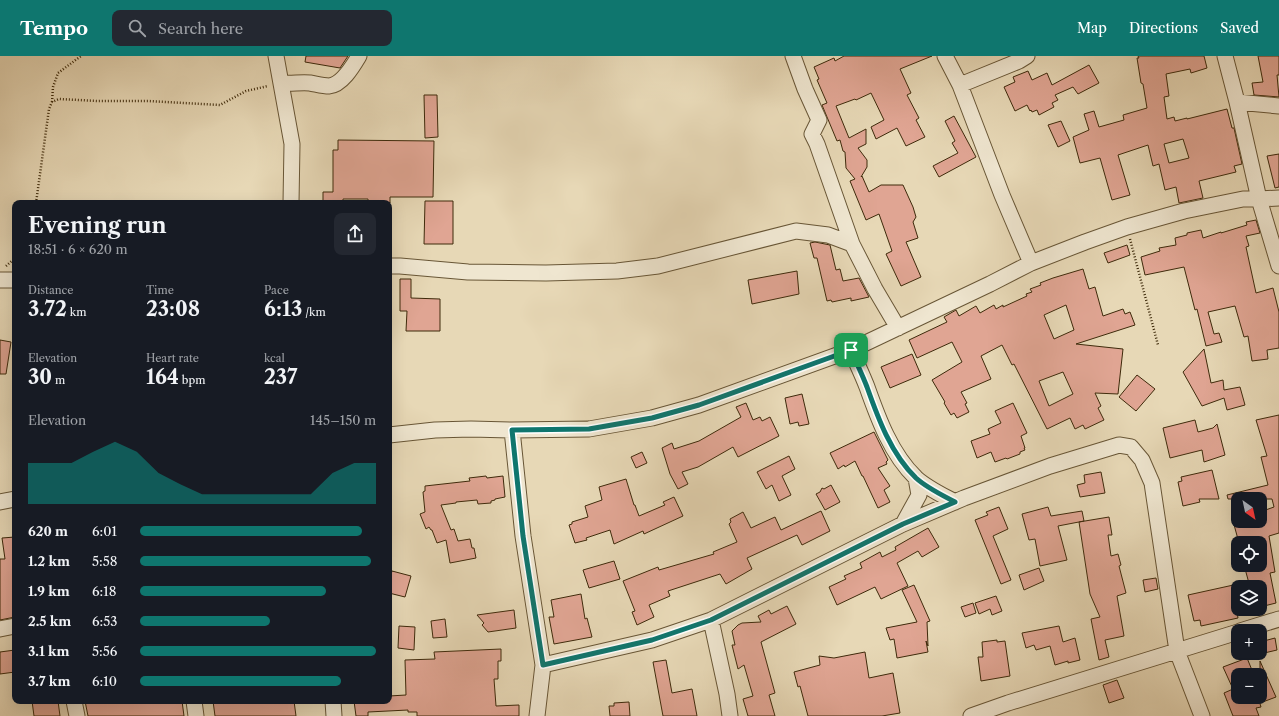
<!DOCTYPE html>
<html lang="en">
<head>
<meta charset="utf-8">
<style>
	:root { --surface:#171b24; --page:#242831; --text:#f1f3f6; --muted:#9ea1a6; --accent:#0f766e }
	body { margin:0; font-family:"Libre Caslon Text",serif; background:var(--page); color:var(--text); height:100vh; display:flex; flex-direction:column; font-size:15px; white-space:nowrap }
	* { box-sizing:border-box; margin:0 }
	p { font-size:13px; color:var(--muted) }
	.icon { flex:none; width:22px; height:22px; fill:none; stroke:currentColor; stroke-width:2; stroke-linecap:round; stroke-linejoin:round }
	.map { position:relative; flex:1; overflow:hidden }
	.side { position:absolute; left:12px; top:144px; width:380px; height:504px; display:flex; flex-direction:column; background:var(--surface); border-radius:8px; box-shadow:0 4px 16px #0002 }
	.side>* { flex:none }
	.needle { width:26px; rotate:147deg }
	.buttons { position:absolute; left:1231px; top:436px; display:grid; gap:8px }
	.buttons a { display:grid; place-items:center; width:36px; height:36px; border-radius:8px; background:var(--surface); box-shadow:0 4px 16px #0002; font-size:20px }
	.pin { position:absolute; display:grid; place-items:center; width:34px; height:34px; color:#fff; margin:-17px; border-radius:8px; box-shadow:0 2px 6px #0006 }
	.round { display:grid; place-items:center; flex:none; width:42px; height:42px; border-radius:8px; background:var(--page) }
	.headline { display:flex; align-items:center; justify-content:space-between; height:68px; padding:0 16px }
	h1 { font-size:22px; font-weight:700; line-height:30px }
	.metrics { display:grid; grid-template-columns:repeat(3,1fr); gap:6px; height:68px; padding:4px 16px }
	.metrics div { display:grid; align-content:center }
	.metrics b { font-size:20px; font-weight:700 }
	.metrics small { font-size:11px; font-weight:400 }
	.metrics p { font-size:11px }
	.chart { height:112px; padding:8px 16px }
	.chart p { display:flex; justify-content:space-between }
	.chart svg { width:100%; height:72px; margin-top:4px; fill:var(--accent); opacity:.7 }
	ul { padding:0 16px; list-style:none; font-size:13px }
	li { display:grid; grid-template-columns:64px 48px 1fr; align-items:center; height:30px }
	li i { height:10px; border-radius:5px; background:var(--accent) }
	header { display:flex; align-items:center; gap:24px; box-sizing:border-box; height:56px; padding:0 20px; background:var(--accent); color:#fff }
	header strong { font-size:19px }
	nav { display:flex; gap:22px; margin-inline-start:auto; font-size:14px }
	.search { width:280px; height:36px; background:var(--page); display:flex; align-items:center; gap:10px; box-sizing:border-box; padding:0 14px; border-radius:8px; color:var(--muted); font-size:15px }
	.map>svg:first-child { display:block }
	.building { fill:#e0a593; stroke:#3e2a0b; fill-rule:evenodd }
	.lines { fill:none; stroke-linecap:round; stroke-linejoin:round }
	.minor-casing { stroke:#685636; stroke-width:17 }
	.path { stroke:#3e2a0b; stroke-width:2.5; stroke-dasharray:1 2; stroke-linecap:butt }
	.minor { stroke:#efe6d0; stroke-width:15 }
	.route-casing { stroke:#fff; stroke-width:8 }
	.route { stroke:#0f766e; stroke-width:5 }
</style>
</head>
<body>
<header>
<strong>Tempo</strong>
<div class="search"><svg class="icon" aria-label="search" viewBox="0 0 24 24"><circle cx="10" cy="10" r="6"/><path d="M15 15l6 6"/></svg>Search here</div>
<nav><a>Map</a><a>Directions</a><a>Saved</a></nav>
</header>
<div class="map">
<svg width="1279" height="660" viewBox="0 0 1279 660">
	<rect width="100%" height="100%" fill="#e7d8b6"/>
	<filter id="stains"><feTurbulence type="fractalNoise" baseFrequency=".005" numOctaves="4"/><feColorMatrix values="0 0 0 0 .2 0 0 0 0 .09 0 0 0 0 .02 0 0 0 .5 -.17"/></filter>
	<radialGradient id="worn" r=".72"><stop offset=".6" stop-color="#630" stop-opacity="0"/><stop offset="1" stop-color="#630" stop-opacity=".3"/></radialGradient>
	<path class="building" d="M306,0H348L340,12L305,6Z
		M844,0H932L900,13L911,37L907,39L919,62L916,64L925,81L906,90L897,72L876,83L871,71L884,64L871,37L856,44L855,43L836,50L849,82L866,73V88L858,92L867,104V111L861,121L862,120L869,136L881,129H903L913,151L916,161L913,166L918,182L906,186L921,221L901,230L886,198L892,195L879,158L866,164L850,125L855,123L846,112L845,96L843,95L840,84L837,85L822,49L827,47L817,24L819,23L814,11L834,2L835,5Z
		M1138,0H1204L1207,12L1191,17L1190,13L1166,18L1169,40L1164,41L1167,63L1174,61L1175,65L1187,62V63L1227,53L1232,72H1234L1242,108L1234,110L1236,116L1199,125L1203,142L1179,147L1176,131L1165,134L1159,108L1153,110L1148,89L1118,99L1130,139L1112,144L1100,102L1080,107L1073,81L1089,74L1084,58L1094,55L1099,71L1124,64L1123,59L1147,52L1143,28L1141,27L1137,2H1139ZM1183,83L1189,102L1169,107L1164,88Z
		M1258,0H1279V19H1277L1279,41L1254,39L1252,27L1263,26Z
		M1089,9L1099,27L1078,38L1073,31L1055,39L1058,44L1052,47L1054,51L1039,59L1037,54L1032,56L1031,54L1030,55L1027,49L1015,55L1004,31L1015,26L1013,21L1028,15L1032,24L1047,17L1052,29Z
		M424,39H437L438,81L425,82Z
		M954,60L976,101L939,121L933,110L958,97L952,87L955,85L945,65Z
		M1061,65L1070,85L1058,91L1048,69Z
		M338,84L434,85L433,141H390V147H368V143H343V147H323V136H333V94H338Z
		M1279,98V131L1275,132L1267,100Z
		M425,145H453V188H424Z
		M1256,164L1260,177L1246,180L1249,190L1246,191L1256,237L1273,232L1279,256V292L1267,294L1268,303L1252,305L1248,280L1244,281L1235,250L1208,256L1214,278L1219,277L1222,286L1206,290L1197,253L1195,254L1184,211L1145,219L1141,201L1160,195L1159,192L1176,189L1175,182L1187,179V177L1201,174L1203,182L1221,176V177L1247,169L1246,166Z
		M815,186L830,189L836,214L840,213L843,225L859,222L869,241L851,245V242L832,246L831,244L827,245L817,202H814L810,187Z
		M1127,189L1130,199L1108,207L1104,197Z
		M1083,213L1089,233L1095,231L1103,260L1123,253L1125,258L1130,256L1135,269L1076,288L1123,293L1118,338L1095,337L1101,350L1098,352L1104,364L1085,373L1083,369L1075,373L1070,362L1047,373L1014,308L1012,309L1002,289L981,300L991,323L961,336L967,347L965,348L969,356L957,362L954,357L951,359L944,347L945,346L932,324L962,306L952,286L917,302L909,284L947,266L944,261L956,254L959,260L976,250L980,257L994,249L996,253L1003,249V251L1027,240L1026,238L1032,236L1030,233L1041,229L1040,227L1053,222ZM1066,249L1074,274L1054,283L1044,259ZM1063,316L1073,338L1049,350L1039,325Z
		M797,215L799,238L752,248L748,224Z
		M400,223H411V242L440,243V275H406L407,255H400Z
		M0,284L11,286L6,318H0Z
		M1204,293L1211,327L1223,324L1224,334L1240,331L1245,349L1227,354L1224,342L1202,350L1183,316Z
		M912,298L921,319L890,332L881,311Z
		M1137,319L1155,333L1136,355L1119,341Z
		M802,338L809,368L799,370L798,366L790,368L785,342Z
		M746,347L753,364L760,361L762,365L770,361L779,380L738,401L733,391L698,411L682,416L688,428L678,433L670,418L662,392L672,387L674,393L699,385L741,361L736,351Z
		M1013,347L1027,377L1021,380L1025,392H1024L1025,394L1020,396V398L1007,403L1006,402L995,406L991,396L977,402L971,385L990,378L988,373L1001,367L995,355Z
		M1279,359V477L1269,480L1275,516L1270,517L1276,547L1260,551V531H1250L1244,509H1260V482L1239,487L1233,465H1260V456L1274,451L1272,443H1228L1227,439L1268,429L1261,401L1267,400L1256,364Z
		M1195,364L1198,376L1213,372L1217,368L1225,399L1204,406L1202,394L1170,402L1163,372Z
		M874,376L888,404L886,406L887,408L878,412L890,430L884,434L890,446L878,452L863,420H862L855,405L845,411L844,409L838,413L830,397Z
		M642,396L647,407L636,412L631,401Z
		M789,400L795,413L782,420L791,439L779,445L772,429L766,433L757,416Z
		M1212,414L1219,443H1199L1200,446L1183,450L1178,426L1182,425L1181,421Z
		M1101,416L1105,437L1080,441L1077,429L1085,427L1084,419Z
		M486,420L487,422L503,420L505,441L495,443V444L491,445V447L478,448L477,444L456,446V447L441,449L451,474L454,473L458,485L470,483L472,492H474L476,502L450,507L446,484L437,487L432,474H431L429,471L426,473L420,458L425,456L423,436L425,435V430L470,425L469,422Z
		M626,423L634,449H635L639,460L665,449L663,446L674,441L683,460L644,478L643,475L614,488L610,474L586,482L587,484L575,487L569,469L572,468V466L588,461L585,450L602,444L599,431Z
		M831,429L840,446L825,454L816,438L820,436L822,432L824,433Z
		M999,451L1008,473L993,480L1011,524L1001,528L975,464L988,459L986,456Z
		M1048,451L1051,460L1082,455L1084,465L1058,470L1067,504L1040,510L1035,483L1029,484L1022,458Z
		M821,455L830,475L802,489L797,479L747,502L752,513L726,528L720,518L668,535L670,540L649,549L654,561L637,569L632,556L635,555L623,525L658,511L659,514L714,498L713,496L737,486L729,468L731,466L730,463L743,456L751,472L775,461L781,474Z
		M1109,461L1112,479H1108L1111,500L1118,498L1121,509L1119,510L1126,537L1117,540L1124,580L1105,584L1109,601L1099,604L1091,563L1100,561L1090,538L1079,466Z
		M928,472L939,491L922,501L918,495L897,507L908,530L881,543L875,531L837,549L829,531L846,523L844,520L862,512L860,507L880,496L882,501L896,494L895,491Z
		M15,481V561L0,564V503H5L2,482Z
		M614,505L620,523L589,532L583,514Z
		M1039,512L1044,525L1024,534L1019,519Z
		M392,515L411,520L405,541L389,537L390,533H389L390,529H389V525Z
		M1156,522L1158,533L1145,536L1143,524Z
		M1238,528V556H1237L1238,562L1201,570L1200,564L1194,565L1188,539Z
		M914,529L930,565L927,566L928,590L926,585L928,596L897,602L894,583L890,584L886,572L917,566L902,534Z
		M581,538L585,563L587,562L592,581L554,588L549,561H554L551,544Z
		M996,540L1002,555L992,559L990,553L979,558L975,547Z
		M973,547L976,557L965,561L961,551Z
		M787,550L796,568L761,586L775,637L769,639L775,660H748L743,643L753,640L744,609L738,613L732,589H735L732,575L738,569L742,567L761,566L758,560L769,554L771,558Z
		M514,554L516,572L488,576L482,569L484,567L477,559Z
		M445,563L447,581L433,582L431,565Z
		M399,570L415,571L414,594L398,592Z
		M1059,570L1063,586L1075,582L1080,604L1068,607V605L1055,609L1050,590L1036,594L1034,589L1026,592L1022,577Z
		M1275,582L1277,594L1260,598V586Z
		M997,584V586L1005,585L1010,620L981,625L978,601H983L982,586Z
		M501,593V605H498V623H494L496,650L519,649V660H417V656H408V654L368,656V660H356L354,645H389V640L406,639L405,604L435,603L434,596Z
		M15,594V616L0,618V596Z
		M865,596L869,622L893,617L900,657L882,660H808L800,630L798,631L794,616L820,609L819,600L834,602Z
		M1247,602L1254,619H1238V641H1258L1261,651L1256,652L1259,660H1233L1224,637L1233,633L1223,611Z
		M666,604L672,637L692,633L697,660H663L653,606Z
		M1260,605L1276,641L1260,647Z
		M1117,624L1124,642L1109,647L1103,629Z
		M32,645H58L60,660H34Z
		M85,645H182L184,660H88Z
		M213,645H294L296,660H215Z
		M629,646L630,660H610L609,650H614V647Z"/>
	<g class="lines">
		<g class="minor-casing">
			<path id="minor" d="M276,0L292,88L291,147
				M793,0L805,33L819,64L812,78L817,88L852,188L875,233L898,272
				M945,0L960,29L1002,139L1031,207
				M1225,0L1237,46L1259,143L1279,142
				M282,27C291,28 301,26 310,27C316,28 323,30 329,30C342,29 353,10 359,0
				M960,29L1019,5L1027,0
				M1237,46L1279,50
				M389,210H400L468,216L546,217L617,215L658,210L796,175L828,179L852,188
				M0,224H15
				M851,294C856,306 862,318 867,331C878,362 891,398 916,422C927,432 942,439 955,446
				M512,374L523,480L543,609L537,660
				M389,379L435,374L471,373L512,374L589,373L652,362L699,349L851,294L990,228L1031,207L1085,186L1127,171L1184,155L1243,143H1259L1279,210
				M0,446L15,443
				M903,468L919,439L916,422
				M711,564L727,638L730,660
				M0,573L15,570
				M1240,575L1279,563
				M543,609L652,584L711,564L903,468L964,442L1050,410L1119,389L1131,391L1142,404L1152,427L1177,595L1202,660
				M74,645L77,660
				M194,645L196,660
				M333,645L334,660
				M971,660L1008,647L1238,576"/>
		</g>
		<path class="path" d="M52,46L53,31L58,17L81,0
			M36,147L49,53L52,46L59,43L98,45H148L220,49L246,35L268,30
			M1130,183L1158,289
			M6,210L15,202"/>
		<use href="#minor" class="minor"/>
	</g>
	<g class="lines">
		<g class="route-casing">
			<path id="route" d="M851,294C856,306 862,318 867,331C878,362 891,398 916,422C927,432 942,439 955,446L903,468L711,564L652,584L543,609L523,480L512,374L589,373L652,362L699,349Z"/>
		</g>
		<use href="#route" class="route"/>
	</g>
	<rect width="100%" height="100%" filter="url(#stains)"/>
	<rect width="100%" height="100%" fill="url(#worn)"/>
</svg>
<div class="buttons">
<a><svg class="needle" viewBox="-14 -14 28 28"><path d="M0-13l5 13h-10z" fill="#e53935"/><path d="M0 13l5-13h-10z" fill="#9ea1a6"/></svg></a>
<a><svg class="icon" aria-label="locate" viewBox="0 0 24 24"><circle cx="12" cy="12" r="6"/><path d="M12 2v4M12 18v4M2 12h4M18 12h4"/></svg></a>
<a><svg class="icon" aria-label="layers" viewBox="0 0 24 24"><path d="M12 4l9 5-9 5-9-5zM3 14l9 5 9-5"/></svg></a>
<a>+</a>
<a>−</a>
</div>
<div class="pin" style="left:851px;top:294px;background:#1e9e55"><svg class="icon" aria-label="arrive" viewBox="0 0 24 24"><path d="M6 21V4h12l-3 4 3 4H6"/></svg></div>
<section class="side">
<div class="headline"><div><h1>Evening run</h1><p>18:51 · 6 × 620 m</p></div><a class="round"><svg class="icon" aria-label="share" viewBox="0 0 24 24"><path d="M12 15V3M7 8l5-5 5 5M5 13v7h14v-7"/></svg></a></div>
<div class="metrics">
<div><p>Distance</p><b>3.72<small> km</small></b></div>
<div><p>Time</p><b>23:08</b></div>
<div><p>Pace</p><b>6:13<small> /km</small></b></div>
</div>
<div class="metrics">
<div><p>Elevation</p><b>30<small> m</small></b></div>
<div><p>Heart rate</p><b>164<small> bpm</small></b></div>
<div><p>kcal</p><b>237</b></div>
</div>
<div class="chart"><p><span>Elevation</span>145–150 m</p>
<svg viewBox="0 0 160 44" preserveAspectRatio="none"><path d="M0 44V19L10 19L20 19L30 12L40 6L50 12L60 25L70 32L80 38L90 38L100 38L110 38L120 38L130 38L140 25L150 19L160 19V44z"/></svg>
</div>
<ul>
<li><b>620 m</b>6:01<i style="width:94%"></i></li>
<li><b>1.2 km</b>5:58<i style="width:98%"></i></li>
<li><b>1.9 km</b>6:18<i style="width:79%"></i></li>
<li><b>2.5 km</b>6:53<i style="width:55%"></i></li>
<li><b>3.1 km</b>5:56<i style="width:100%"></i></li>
<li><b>3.7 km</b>6:10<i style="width:85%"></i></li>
</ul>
</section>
</div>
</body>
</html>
